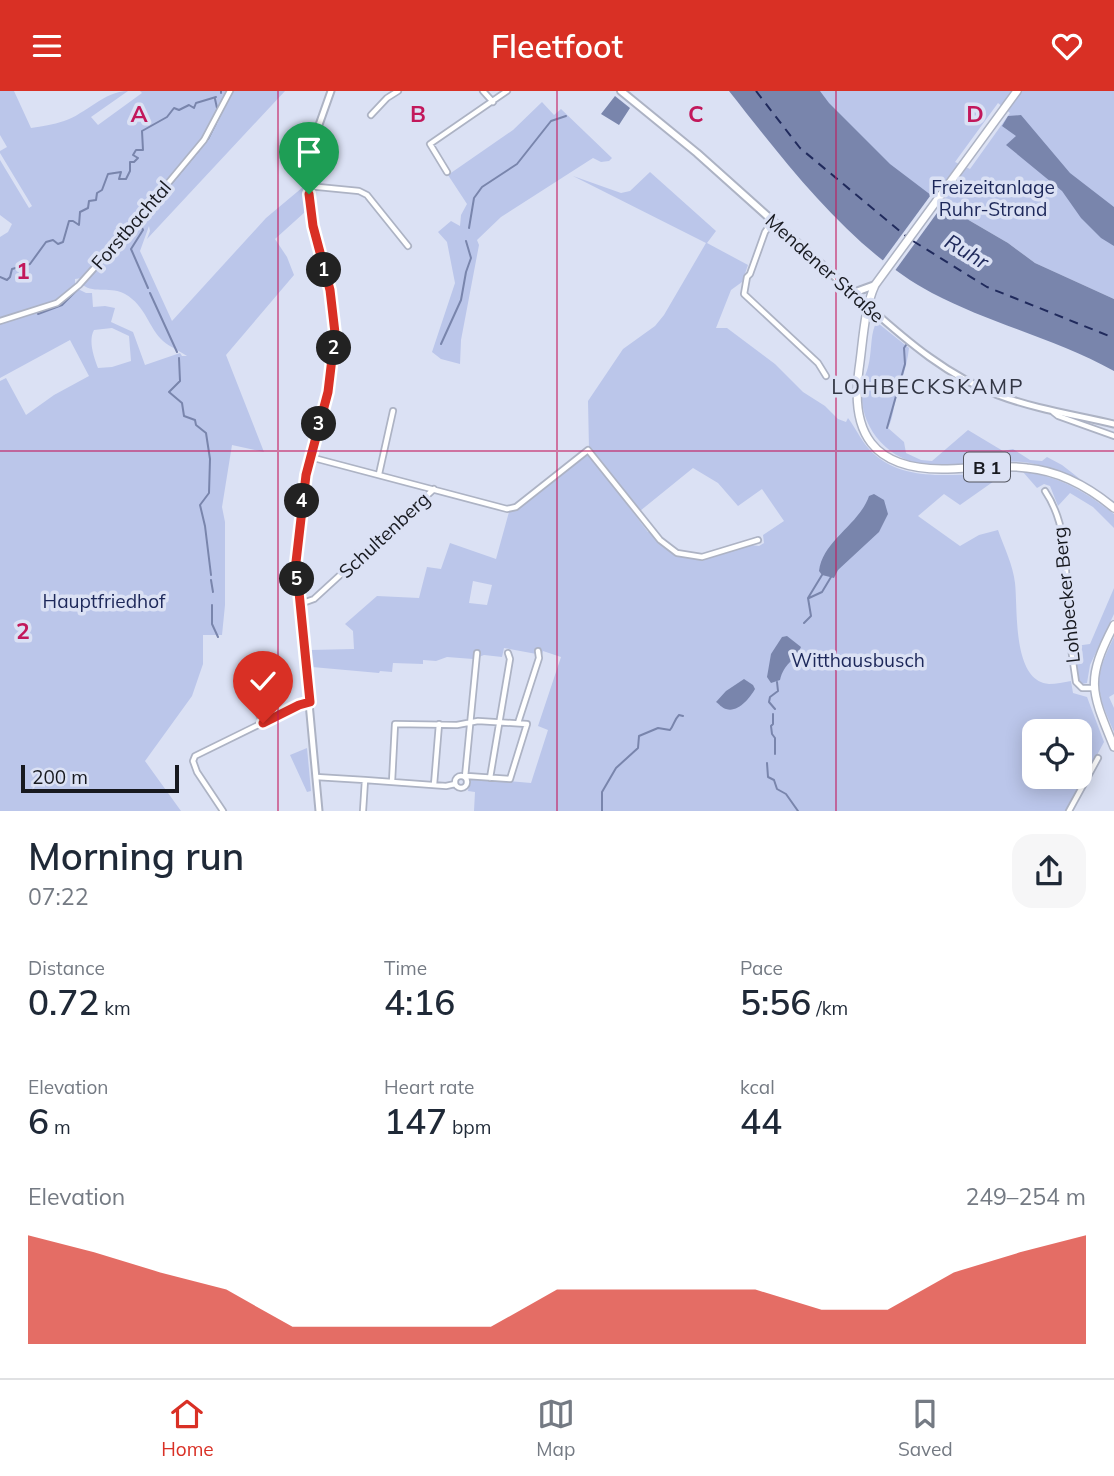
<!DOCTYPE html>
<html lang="en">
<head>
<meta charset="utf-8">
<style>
	:root { --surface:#fff; --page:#f6f6f7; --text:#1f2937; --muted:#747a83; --line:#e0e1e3; --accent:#d93025 }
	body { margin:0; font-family:Mulish,sans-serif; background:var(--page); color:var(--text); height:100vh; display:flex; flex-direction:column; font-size:26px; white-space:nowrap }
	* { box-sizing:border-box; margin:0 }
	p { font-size:23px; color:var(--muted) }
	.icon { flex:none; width:38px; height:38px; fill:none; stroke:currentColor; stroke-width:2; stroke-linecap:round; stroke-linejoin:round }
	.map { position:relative; height:720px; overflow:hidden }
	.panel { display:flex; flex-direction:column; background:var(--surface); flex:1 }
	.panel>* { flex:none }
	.controls { position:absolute; left:1022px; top:628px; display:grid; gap:14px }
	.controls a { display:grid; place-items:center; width:70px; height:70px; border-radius:14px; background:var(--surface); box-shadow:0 4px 18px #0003; font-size:35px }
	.scale { position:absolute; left:21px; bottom:18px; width:158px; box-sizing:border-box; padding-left:7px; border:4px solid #17191f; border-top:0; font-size:19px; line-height:24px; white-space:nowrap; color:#17191f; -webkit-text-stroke:5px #dbe1f4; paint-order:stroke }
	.pin { position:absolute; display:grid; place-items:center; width:60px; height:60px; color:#fff; margin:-72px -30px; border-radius:50% 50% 50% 0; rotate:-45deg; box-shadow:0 0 7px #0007 }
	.pin .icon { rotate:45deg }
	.km { position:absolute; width:35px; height:35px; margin:-18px; border-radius:50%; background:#222; color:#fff; font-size:19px; line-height:35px; text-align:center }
	.round { display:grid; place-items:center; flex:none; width:74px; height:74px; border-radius:21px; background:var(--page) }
	.summary { display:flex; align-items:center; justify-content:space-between; height:119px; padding:0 28px }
	h1 { font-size:38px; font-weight:600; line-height:52px }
	.stats { display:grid; grid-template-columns:repeat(3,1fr); gap:10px; height:119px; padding:7px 28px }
	.stats div { display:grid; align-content:center }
	.stats b { font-size:35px; font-weight:600 }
	.stats small { font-size:19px; font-weight:400 }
	.stats p { font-size:19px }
	.chart { height:196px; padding:14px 28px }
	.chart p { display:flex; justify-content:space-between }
	.chart svg { width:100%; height:126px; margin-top:7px; fill:var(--accent); opacity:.7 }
	header { display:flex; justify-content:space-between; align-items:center; height:91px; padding:0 28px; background:var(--accent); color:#fff; font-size:32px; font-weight:600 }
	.dock { display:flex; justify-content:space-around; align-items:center; height:98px; border-top:2px solid var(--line); background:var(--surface); font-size:19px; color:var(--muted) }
	.dock a { display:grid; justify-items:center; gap:4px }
	.dock .current { color:var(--accent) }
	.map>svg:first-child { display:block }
	.green { fill:#bbc6ea; fill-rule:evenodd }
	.water { fill:#7985ac }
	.pier { fill:#dbe1f4 }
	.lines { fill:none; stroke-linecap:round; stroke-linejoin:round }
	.stream { stroke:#7985ac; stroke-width:2 }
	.ferry { stroke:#202a5c; stroke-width:2; stroke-dasharray:9 7; stroke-linecap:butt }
	.minor-casing { stroke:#adb3c4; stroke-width:8 }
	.tertiary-casing { stroke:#adb3c4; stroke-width:9 }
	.secondary-casing { stroke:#adb3c4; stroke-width:10 }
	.primary-casing { stroke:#adb3c4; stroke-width:10 }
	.minor { stroke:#fff; stroke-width:4.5 }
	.tertiary { stroke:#fff; stroke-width:5 }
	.secondary { stroke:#fff; stroke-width:6 }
	.primary { stroke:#fff; stroke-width:7 }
	.route-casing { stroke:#fff; stroke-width:14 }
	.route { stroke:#d93025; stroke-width:9 }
	.grid { fill:none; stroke:#c2185b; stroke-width:2; stroke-opacity:0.55 }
	.labels { text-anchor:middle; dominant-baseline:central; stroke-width:7; stroke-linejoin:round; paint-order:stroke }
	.shield { fill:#dbe1f4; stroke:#52555f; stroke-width:2 }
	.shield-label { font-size:18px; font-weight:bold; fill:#17191f }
	.park-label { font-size:19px; fill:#1d285a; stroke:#dbe1f4 }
	.street-label { font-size:19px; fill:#17191f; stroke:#dbe1f4 }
	.water-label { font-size:21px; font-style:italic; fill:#202a5c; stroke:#dbe1f4 }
	.neighbourhood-label { font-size:21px; letter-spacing:2px; fill:#323644; stroke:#dbe1f4 }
	.grid-label { font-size:23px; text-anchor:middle; font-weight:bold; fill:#c2185b; stroke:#dbe1f4; stroke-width:7; stroke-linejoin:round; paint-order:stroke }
</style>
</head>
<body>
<header><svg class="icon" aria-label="menu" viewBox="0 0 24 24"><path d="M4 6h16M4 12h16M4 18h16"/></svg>Fleetfoot<svg class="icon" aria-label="heart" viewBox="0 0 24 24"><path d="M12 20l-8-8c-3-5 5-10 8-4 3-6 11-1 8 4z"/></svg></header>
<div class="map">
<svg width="1114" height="720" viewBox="0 0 1114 720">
	<rect width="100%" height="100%" fill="#dbe1f4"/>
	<path class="green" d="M0,0H14L31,37C42,35 53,34 64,30C86,23 104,0 128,0L91,26L98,34L142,2L140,0H227L212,31L217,33C223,22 225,10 233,0H285L147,148L150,140L149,135L140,160L172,230L266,127L303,96L305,121L275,148L287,166L294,184L226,264L264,361L232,354L222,416L225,431V514L222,544H203V573L192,605L145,670L181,720H0V290L6,287L26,324L54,304L89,285L70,249L0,287V146L8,141L12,133L0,124V69L29,117L32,115L0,62V60L7,56L0,44ZM82,187L83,194C94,203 112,195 125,203C146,215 148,236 163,250C170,256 180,260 187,265H182L180,262L145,274L133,241L111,231L115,217L105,215L93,216L92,202H86L78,198L70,206L65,205L75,195V188ZM112,237L129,245L131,270L112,276L98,277C94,266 88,250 94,239Z
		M777,0H1114V208L1035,172L1008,152L948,117ZM998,12L1010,22L970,78L955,71Z
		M542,11L554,24L561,18L612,67L609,70L601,71L593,67L501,126L477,149L479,154L461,249L460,273L441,268L432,261L455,192L447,151L438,141L451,130L460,135L461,124L467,113L448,84L513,39Z
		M650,81L716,140L707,152L748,174L742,191L731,199L716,237H727L775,273L803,301L825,315L838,328L846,331L848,327C857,339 862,352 874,363C908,394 965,382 1007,381L960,414L944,403L918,425L960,455L979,444L998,439C1004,456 1013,474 1015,492C1018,518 1012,590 1049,593C1056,593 1064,591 1071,590L1073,602L1087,606L1104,651L1067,720H474L475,701L468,700L470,687L531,692L548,639L538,635L561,566L543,560L542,564L504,557L502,566L484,564L473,568L447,566L436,570L423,569V573L393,572L392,581L380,580L379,582L312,576L310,559L354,558L353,540L345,533L377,505L419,507L427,476L441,478L450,452L496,468L509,421L516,419L583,364L590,365L648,441H650C681,480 709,467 751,454L759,455L764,452L763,444L784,430L762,398L738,415L718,392L693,377L640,420L589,358L588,310L623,258L655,235L664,224L706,152L573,85L621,102L630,100ZM473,490L492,494L487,514L469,512ZM1034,640H1080V686H1034Z
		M879,233L909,257C907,275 901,291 896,308C893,318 893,327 888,337L904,351L906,362L921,369L932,370L968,339L1003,360L1013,358L1030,369L1042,370L1047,366L1062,374L1080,388C1062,382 1042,373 1023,371C991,368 958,377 927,374C886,370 855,332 863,291C864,286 867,281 868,276C872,262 870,247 875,234Z
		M1023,381C1058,384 1087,402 1114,423V437L1093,416L1070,402L1058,415L1050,395L1044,393L1037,397Z
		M1114,497V523L1090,574L1087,592L1082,593L1078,590L1075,555L1090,553Z
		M1114,546V603L1109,606L1114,617V641C1095,598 1093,589 1114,546Z
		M307,657L311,700L307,701L290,664Z"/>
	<path class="water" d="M729,0H820L829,12L890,73L948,117L1008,152L1035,172L1114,208V280C1056,248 991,233 932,202C850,158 786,72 729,0Z
		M615,5L630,17L619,34L601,23Z
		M1021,24L1070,82L1114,116V155L1101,147L1081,127L1062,100L1006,54L1016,45L1002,35L1008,25Z
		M874,403L884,409L888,423L879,441L838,479L834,487L822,484L819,480C823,449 859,434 869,405Z
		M787,545L801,556C794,571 784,572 780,589L771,592L767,586L771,563L782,546Z
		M744,588L753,594L755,598C750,607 738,622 726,618C722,617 719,613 716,611L726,600Z"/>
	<path class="pier" d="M933,101L945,111L894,181L881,172Z"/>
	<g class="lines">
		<path class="stream" d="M221,2V0
			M215,8L217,17
			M208,48L222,20
			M144,125L199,59
			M139,130L143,139L131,158L148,197
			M469,137L474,107L482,96L517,73L551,30L566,25
			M0,186L7,189L10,186L12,178L30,173L46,151L53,149L58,153L63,151L69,130H73L79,134L80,121L88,117L89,110L96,109L97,102L102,99L108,83L121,81L119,88H126L130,80V71H134L138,67L133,64L136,59H143L142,40L167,26L174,17L179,19L189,14L194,17L196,12L216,6
			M84,192L139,131
			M150,202L177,261
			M38,223L62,214L78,198
			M441,253L461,209L466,181L471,167L466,150
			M179,267L180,290L169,301L182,312L184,325L195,329L196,334L206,342L210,368L209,402L200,414L205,435L211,484
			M887,337L905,273L904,257L906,254
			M211,489L213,501
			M809,507L822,501L831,486
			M212,514V533L218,546
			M804,532L811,525L808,507L822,484
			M775,618L769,611L770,606L778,600L777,591
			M773,623V633L771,635L772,643L775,647V663
			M767,672L768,686L774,689L777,698L786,703L798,720
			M602,720V701L616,677L638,657L639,645L658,637L670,639C674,634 674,629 679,624L683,625"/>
		<path class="ferry" d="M756,0L800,57L908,147
			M913,150L987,196L1114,247"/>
		<g class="minor-casing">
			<path id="minor" d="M483,0L493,11
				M371,24L387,7L398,0
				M447,81L430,53L507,0
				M308,95L359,100L367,104L408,155
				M773,130L765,141L750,183L747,186L744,203L818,272L826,285
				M0,230L57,212L79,194L140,126L204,49L230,0
				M1053,321L1058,325L1114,345
				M310,366L507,418L516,416L588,359L660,449L677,462L702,466L758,449
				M379,383L393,320
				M1045,400C1070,437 1065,484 1068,527C1069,548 1073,570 1076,591L1082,597H1093
				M300,513L314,508L434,398
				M247,570C242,592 254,612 263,632
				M518,632L539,567L538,560
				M455 691a6 6 0 1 1 12 0a6 6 0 1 1-12 0Z
				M316,686L365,689
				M465,686L477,562
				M490,687L510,568L508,562
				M392,691L395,633L457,634L478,630L527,633L510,688L467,685
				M434,694L439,633
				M223,720L197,681L193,670L195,665L299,614L310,611
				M363,720L365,689L446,695L455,693
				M1069,720L1098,667"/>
		</g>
		<g class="tertiary-casing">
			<path id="tertiary" d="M869,216C908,251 948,285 998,304C1035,318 1076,324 1114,333
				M319,720L296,471L306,384L331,285L334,222L312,135L308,95L314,48L331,0"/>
		</g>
		<g class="secondary-casing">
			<path id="secondary" d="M621,0L697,62L869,216
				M853,202L875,194"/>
		</g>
		<g class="primary-casing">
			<path id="primary" d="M1017,0L875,194C864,218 863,251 859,278C850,342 873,378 942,378C970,378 999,373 1027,377C1059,380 1090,397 1114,417
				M1114,534C1085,590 1091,600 1114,656"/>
		</g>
		<use href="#minor" class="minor"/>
		<use href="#tertiary" class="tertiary"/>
		<use href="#secondary" class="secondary"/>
		<use href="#primary" class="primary"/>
	</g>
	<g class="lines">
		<g class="route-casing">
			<path id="route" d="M263,632L299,614L310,611L296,471L306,384L328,301L335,242L330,199L313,135L309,103"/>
		</g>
		<use href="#route" class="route"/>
	</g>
	<path class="grid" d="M278,0V720M557,0V720M836,0V720M0,360H1114"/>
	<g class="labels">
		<rect class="shield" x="964" y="361.5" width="46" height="29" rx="5"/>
		<g class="shield-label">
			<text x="987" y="376">B 1</text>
		</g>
		<g class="park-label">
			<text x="993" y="96">Freizeitanlage<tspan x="993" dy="22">Ruhr-Strand</tspan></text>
			<text x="104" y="510">Hauptfriedhof</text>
			<text x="858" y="569">Witthausbusch</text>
		</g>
		<g class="street-label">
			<text transform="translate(131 134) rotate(-49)">Forstbachtal</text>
			<text transform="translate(825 177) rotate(42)">Mendener Straße</text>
			<text transform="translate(384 444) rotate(-43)">Schultenberg</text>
			<text transform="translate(1066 504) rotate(-96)">Lohbecker Berg</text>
		</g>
		<g class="water-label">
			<text transform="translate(967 160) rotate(31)">Ruhr</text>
		</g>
		<g class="neighbourhood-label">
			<text x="928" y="295">LOHBECKSKAMP</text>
		</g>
	</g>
	<g class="grid-label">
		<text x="139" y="31">A</text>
		<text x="418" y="31">B</text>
		<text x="696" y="31">C</text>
		<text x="975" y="31">D</text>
		<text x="23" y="188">1</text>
		<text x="23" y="548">2</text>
	</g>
</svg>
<div class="controls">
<a><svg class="icon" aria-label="locate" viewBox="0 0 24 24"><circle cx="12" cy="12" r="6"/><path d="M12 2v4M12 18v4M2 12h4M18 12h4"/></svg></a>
</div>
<div class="scale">200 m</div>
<div class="pin" style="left:309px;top:103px;background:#1e9e55"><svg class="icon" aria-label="arrive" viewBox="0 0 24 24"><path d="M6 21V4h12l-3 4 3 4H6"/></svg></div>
<div class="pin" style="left:263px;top:632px;background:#d93025"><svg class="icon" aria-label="check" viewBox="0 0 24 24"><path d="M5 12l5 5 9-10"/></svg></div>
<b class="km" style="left:324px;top:179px">1</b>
<b class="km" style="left:334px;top:257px">2</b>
<b class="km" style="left:319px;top:333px">3</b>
<b class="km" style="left:302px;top:410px">4</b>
<b class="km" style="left:297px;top:488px">5</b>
</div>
<section class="panel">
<div class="summary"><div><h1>Morning run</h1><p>07:22</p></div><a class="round"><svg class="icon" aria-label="share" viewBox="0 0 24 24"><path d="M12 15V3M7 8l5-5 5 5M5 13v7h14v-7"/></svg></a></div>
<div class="stats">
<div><p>Distance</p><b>0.72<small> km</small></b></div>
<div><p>Time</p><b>4:16</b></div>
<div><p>Pace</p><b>5:56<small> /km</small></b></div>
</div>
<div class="stats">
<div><p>Elevation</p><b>6<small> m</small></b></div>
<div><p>Heart rate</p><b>147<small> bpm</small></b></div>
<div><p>kcal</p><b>44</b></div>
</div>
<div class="chart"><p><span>Elevation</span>249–254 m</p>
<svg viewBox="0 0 160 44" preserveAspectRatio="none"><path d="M0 44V6L10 12L20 19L30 25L40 38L50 38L60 38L70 38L80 25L90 25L100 25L110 25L120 32L130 32L140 19L150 12L160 6V44z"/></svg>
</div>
</section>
<nav class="dock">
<a class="current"><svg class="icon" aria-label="home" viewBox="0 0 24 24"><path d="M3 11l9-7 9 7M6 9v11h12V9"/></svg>Home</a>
<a><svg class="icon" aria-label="map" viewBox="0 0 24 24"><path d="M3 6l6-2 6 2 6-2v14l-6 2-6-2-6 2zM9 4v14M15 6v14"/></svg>Map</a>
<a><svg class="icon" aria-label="saved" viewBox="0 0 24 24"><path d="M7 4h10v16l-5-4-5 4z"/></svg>Saved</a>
</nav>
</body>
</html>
